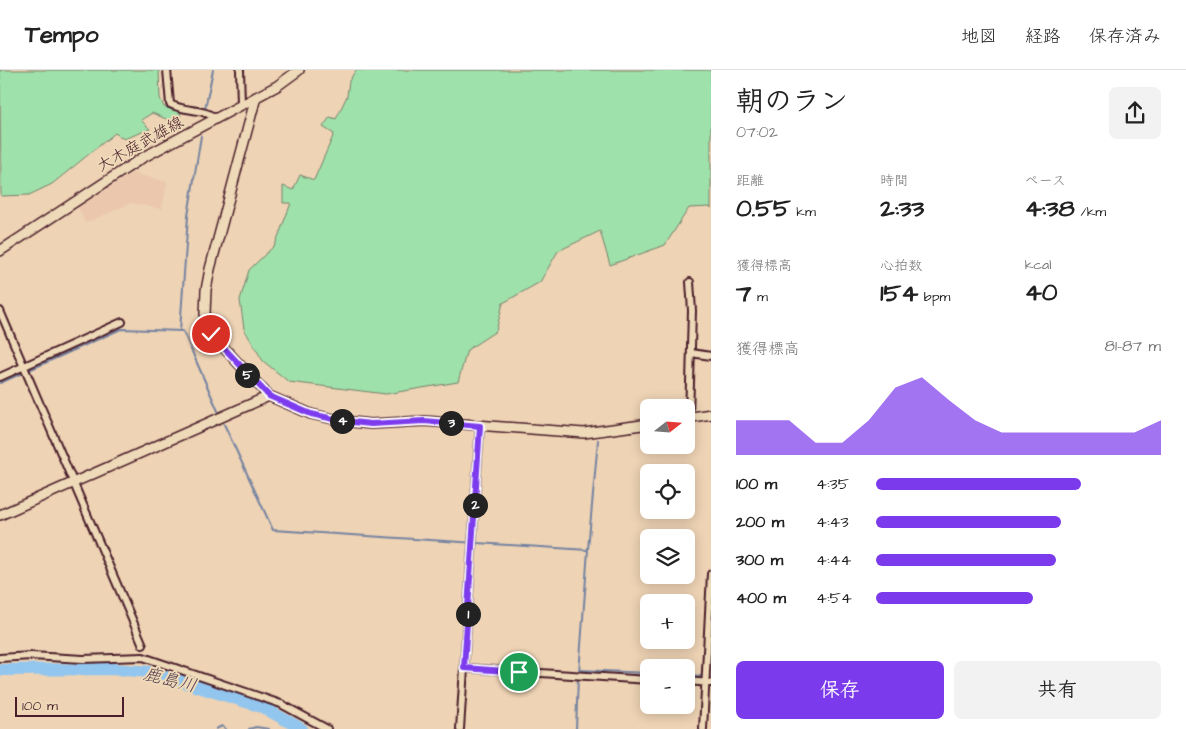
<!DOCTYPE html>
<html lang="ja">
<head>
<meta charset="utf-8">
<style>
	:root { --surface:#fff; --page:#f2f2f2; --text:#222; --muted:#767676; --line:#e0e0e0; --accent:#7c3aed }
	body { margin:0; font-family:"Architects Daughter","Klee One",sans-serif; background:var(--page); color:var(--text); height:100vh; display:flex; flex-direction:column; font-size:19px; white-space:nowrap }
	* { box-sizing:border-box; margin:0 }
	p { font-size:16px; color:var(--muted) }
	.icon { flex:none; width:28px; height:28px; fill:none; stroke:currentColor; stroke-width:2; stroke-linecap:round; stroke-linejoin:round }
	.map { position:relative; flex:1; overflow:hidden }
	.drawer { display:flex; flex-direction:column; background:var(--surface); width:475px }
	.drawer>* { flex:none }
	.needle { width:32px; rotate:73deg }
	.buttons { position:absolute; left:640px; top:329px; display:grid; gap:10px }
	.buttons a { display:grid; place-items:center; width:55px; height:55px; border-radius:8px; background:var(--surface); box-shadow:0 2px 12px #0003; font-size:25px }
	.scale { position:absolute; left:15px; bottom:12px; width:109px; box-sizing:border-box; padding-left:5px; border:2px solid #4a1f2b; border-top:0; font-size:14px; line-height:18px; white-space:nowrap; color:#4a1f2b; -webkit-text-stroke:4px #eedab8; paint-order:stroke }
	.pin { position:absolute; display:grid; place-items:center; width:42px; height:42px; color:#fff; margin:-21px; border:2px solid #fff; border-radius:50%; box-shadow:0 1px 5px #0007 }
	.km { position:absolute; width:25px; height:25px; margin:-12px; border-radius:50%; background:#222; color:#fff; font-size:14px; line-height:25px; text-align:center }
	.round { display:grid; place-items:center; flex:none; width:52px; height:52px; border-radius:8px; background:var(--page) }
	.summary { display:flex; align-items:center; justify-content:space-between; height:85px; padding:0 25px }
	h1 { font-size:28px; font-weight:800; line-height:38px }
	.figures { display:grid; grid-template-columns:repeat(3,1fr); gap:8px; height:85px; padding:5px 25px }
	.figures div { display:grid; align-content:center }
	.figures b { font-size:25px; font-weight:800 }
	.figures small { font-size:14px; font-weight:400 }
	.figures p { font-size:14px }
	.chart { height:140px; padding:10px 25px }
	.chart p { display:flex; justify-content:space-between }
	.chart svg { width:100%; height:90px; margin-top:5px; fill:var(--accent); opacity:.7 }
	.button { display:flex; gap:10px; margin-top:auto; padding:10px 25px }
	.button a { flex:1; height:58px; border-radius:8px; background:var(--accent); color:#fff; font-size:20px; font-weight:800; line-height:58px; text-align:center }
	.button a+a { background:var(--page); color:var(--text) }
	ul { padding:0 25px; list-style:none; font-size:16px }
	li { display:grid; grid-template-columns:80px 60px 1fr; align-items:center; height:38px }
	li i { height:12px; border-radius:6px; background:var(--accent) }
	header { display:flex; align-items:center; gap:30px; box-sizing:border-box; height:70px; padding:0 25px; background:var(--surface); border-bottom:1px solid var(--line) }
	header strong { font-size:24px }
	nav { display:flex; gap:28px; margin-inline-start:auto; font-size:18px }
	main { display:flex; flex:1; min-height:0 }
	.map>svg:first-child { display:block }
	.built { fill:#ebc7ad }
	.green { fill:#9fe1ab; stroke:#74806b }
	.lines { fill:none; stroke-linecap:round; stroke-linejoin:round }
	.stream { stroke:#7583a1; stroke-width:2 }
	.river { stroke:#92c6ef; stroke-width:12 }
	.street-casing { stroke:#4a1f2b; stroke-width:10 }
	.secondary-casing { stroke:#4a1f2b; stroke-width:12 }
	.street { stroke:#eedab8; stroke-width:6 }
	.secondary { stroke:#eedab8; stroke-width:9 }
	.route-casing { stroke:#fff; stroke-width:10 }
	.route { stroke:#7c3aed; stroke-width:6 }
	.labels { text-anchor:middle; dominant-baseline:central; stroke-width:4; stroke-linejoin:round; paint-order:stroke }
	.street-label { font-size:16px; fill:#4a1f2b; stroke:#eedab8 }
	.water-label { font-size:18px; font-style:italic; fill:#584052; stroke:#eedab8 }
</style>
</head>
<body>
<header>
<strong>Tempo</strong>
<nav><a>地図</a><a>経路</a><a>保存済み</a></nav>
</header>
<main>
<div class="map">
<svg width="711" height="659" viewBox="0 0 711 659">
	<rect width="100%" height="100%" fill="#eed3b4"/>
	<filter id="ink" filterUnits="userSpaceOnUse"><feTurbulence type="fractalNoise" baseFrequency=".02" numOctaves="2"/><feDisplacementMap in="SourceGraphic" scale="10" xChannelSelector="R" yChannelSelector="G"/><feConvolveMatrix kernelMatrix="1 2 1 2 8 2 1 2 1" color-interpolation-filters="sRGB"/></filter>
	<g filter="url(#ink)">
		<path class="built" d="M132,103L167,112L162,139L131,133L85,153L78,136Z"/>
		<path class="green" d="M0,0H159L160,28L164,37L181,42L178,54L152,43L141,50L150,59L124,69L115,63L52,114L29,125L1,126Z
			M356,0H711V139L710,137L689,138L665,175L610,195L600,161L558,181L540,212L503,233L496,261L467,280L458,312L386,324L289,312L263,291L244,259L240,230L249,200L275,175L291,133H283V116L293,120L300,105L314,110L334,64L323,57L330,47L336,49L347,26L349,11Z"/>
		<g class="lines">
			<path class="stream" d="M205,39L213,0
				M180,261L188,146L201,66
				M0,313L121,259L183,261L218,341
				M224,354L273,460L588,480L579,603
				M588,479L598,370
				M579,600L649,603
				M686,605L704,606
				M216,659L222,656L226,659
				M249,659L256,657L269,659
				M576,659L578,607"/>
			<path class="river" d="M0,600L112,599L151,602L262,637L302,659"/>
			<g class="street-casing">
				<path id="street" d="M167,0L170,34C184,42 205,38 216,49
					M240,0L241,34
					M0,241L143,575
					M691,283L711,286
					M0,307L122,252
					M689,348L692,241L690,212
					M0,588L31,586L83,589L143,587L281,634L327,659
					M464,598L649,610
					M686,611L711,613
					M460,659L480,356
					M703,659L711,504"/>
			</g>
			<g class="secondary-casing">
				<path id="secondary" d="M256,27L210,199L206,220L205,244L211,264L269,326L311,344L343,351L371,354L424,351L584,363L649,354
					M0,181L142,88L277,16L299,0
					M686,348L711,344
					M0,445L269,326"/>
			</g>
			<use href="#street" class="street"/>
			<use href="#secondary" class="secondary"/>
		</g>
	</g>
	<g class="lines" filter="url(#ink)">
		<g class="route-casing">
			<path id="route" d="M211,264L269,326L311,344L343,351L371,354L424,351L480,356L464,598L519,602"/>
		</g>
		<use href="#route" class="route"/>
	</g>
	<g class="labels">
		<g class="street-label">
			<text transform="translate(140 74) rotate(-29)">大木庭武雄線</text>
		</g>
		<g class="water-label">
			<text transform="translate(170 610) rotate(14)">鹿島川</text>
		</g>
	</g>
</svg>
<div class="buttons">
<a><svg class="needle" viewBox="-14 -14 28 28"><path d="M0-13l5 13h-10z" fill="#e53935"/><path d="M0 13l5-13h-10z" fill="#767676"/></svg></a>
<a><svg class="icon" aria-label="locate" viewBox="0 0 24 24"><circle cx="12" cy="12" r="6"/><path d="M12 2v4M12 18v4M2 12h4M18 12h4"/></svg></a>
<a><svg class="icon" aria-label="layers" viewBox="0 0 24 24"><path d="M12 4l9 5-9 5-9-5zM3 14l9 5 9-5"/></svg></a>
<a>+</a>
<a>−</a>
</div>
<div class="scale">100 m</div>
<div class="pin" style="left:519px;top:602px;background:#1e9e55"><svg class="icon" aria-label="arrive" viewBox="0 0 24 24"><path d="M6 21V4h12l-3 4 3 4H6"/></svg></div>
<div class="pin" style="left:211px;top:264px;background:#d93025"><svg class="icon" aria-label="check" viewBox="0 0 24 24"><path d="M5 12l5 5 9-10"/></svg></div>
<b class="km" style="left:468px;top:544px">1</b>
<b class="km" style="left:475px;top:435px">2</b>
<b class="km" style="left:451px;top:353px">3</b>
<b class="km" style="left:342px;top:351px">4</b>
<b class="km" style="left:247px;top:305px">5</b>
</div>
<section class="drawer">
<div class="summary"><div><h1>朝のラン</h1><p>07:02</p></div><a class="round"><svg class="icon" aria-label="share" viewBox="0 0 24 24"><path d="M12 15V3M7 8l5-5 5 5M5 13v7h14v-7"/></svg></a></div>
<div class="figures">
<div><p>距離</p><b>0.55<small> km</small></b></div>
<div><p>時間</p><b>2:33</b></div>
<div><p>ペース</p><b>4:38<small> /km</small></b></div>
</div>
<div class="figures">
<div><p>獲得標高</p><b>7<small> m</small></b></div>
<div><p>心拍数</p><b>154<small> bpm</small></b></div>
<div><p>kcal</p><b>40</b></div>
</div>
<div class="chart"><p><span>獲得標高</span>81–87 m</p>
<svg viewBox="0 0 160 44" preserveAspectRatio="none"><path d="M0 44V27L10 27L20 27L30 38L40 38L50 27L60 11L70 6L80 17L90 27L100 33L110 33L120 33L130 33L140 33L150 33L160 27V44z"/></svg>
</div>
<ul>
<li><b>100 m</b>4:35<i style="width:72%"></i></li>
<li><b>200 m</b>4:43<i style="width:65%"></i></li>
<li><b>300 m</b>4:44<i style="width:63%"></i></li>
<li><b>400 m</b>4:54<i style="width:55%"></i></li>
</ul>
<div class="button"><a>保存</a><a>共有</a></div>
</section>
</main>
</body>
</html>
